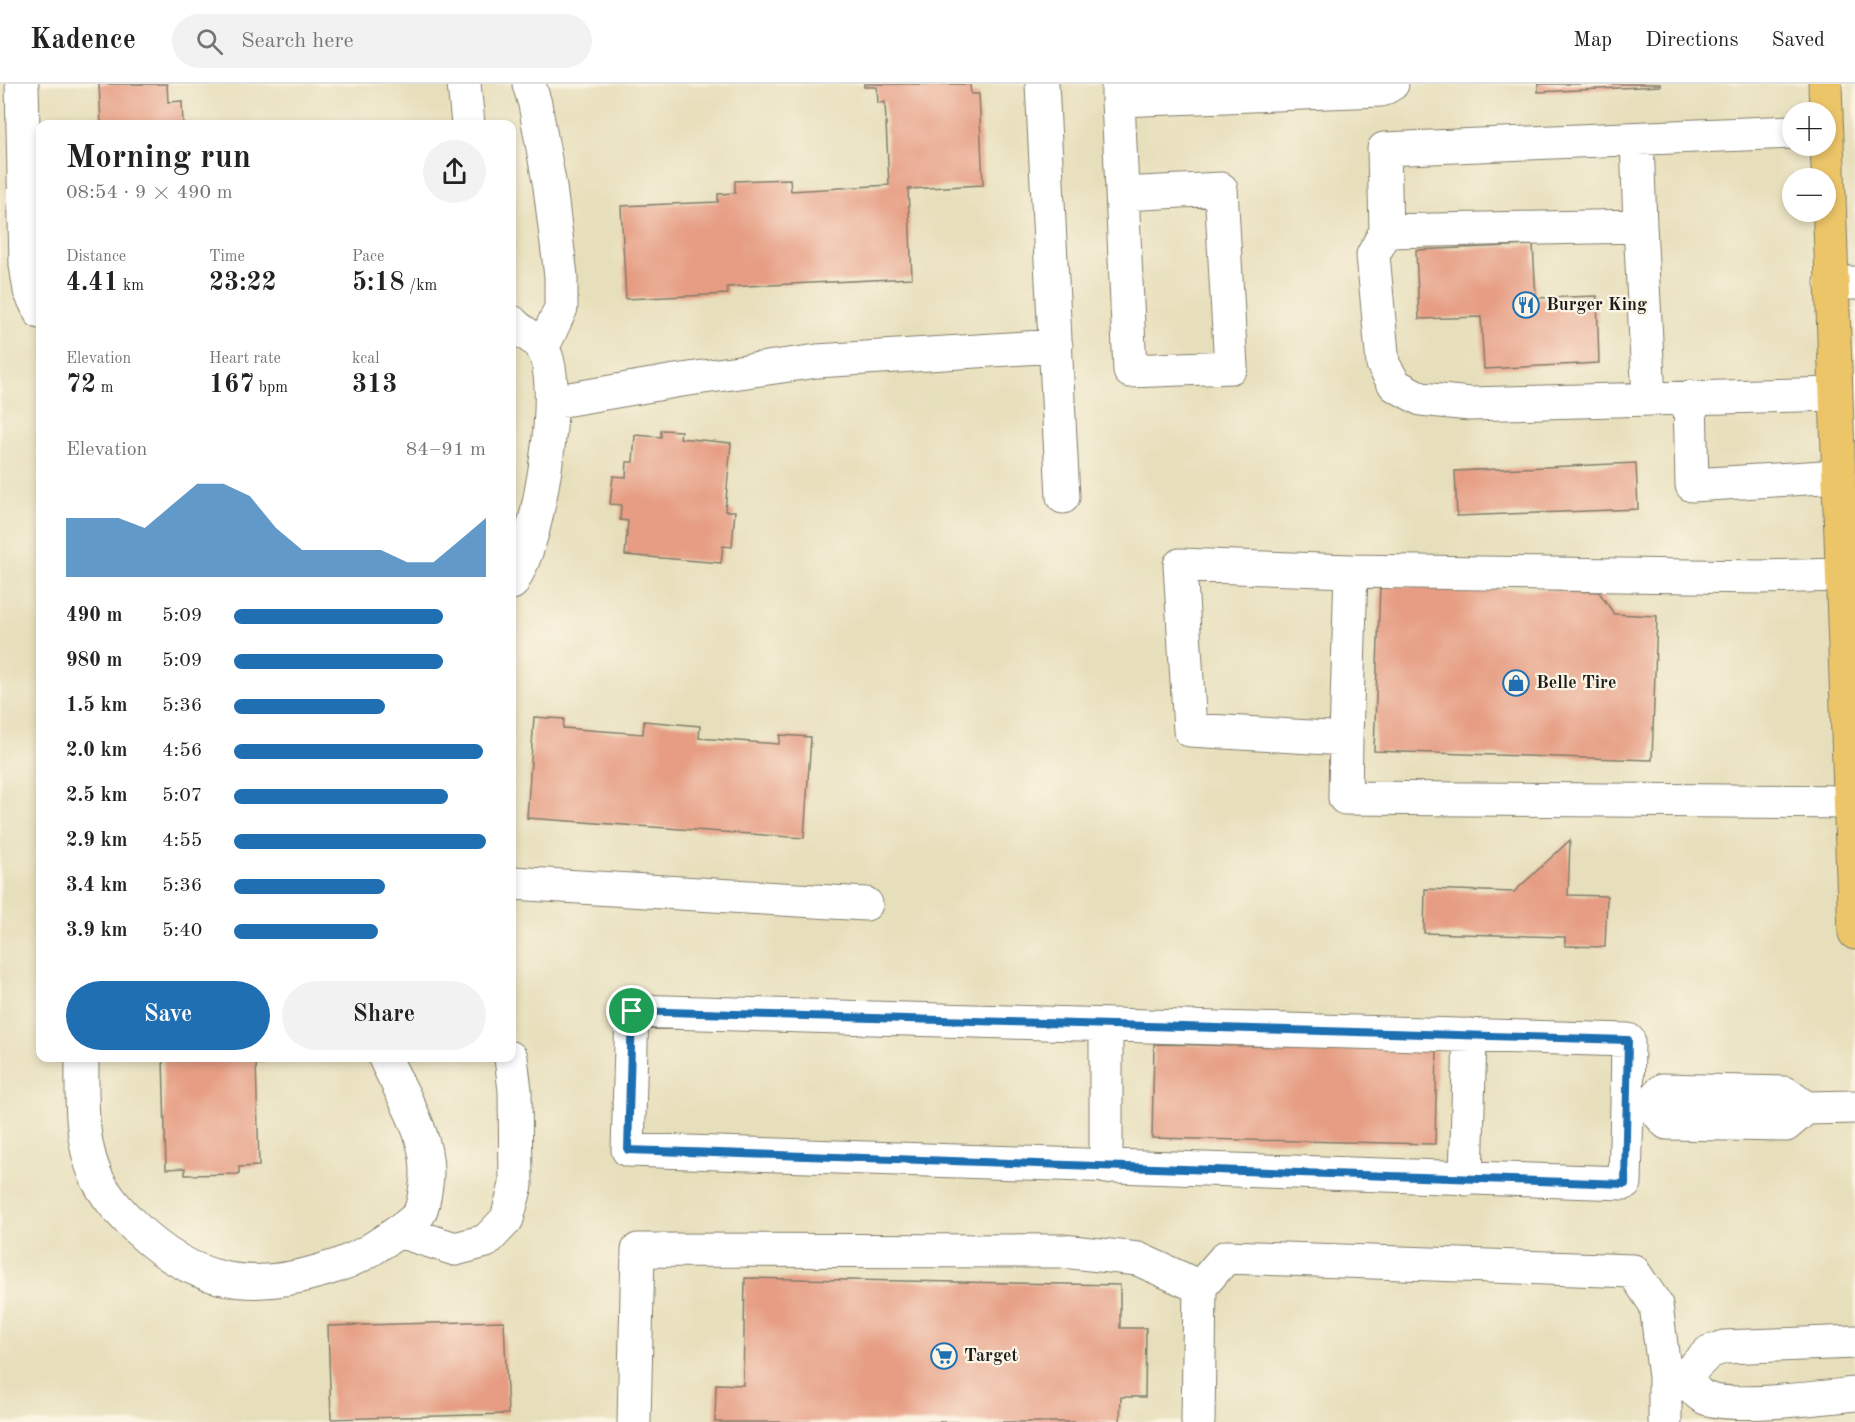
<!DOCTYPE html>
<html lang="en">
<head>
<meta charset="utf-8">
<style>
	:root { --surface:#fff; --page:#f2f2f2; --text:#222; --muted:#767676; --line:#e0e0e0; --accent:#1f6fb2 }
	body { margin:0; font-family:"Old Standard TT",serif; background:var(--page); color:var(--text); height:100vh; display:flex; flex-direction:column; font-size:22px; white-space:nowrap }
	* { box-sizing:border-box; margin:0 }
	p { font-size:20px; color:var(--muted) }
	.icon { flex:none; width:33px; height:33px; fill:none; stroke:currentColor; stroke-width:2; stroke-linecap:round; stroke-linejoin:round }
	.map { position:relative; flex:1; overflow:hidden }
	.drawer { position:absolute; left:36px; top:36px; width:480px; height:942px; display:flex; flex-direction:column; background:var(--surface); border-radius:12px; box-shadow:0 3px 9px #0003 }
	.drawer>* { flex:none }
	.buttons { position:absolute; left:1782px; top:18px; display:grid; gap:12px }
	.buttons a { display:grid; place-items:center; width:54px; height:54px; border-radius:50%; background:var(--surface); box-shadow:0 3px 9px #0003; font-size:30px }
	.pin { position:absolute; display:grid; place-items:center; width:51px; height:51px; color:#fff; margin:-26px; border:3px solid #fff; border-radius:50%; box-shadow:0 2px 6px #0007 }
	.round { display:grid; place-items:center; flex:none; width:63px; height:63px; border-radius:32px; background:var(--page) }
	.headline { display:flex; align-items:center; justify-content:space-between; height:102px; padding:0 30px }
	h1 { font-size:33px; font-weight:700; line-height:45px }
	.stats { display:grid; grid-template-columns:repeat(3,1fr); gap:9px; height:102px; padding:6px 30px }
	.stats div { display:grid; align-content:center }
	.stats b { font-size:26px; font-weight:700 }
	.stats small { font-size:16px; font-weight:400 }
	.stats p { font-size:16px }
	.chart { height:168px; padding:12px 30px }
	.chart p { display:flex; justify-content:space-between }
	.chart svg { width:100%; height:108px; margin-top:6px; fill:var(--accent); opacity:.7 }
	.action { display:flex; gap:12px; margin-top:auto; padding:12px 30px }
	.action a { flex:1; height:69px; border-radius:36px; background:var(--accent); color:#fff; font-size:24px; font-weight:700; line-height:69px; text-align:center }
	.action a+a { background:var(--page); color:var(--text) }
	ul { padding:0 30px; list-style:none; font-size:20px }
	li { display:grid; grid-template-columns:96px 72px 1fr; align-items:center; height:45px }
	li i { height:15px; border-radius:8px; background:var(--accent) }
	header { display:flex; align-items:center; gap:36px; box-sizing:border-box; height:84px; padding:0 30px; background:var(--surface); border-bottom:2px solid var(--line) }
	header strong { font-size:28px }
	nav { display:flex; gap:33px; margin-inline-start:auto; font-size:21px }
	.search { width:420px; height:54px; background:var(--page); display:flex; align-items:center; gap:15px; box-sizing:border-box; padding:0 21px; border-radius:33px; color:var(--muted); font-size:22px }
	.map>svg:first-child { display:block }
	.building { fill:#e69d83 }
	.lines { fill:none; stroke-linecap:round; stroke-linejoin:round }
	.minor-casing { stroke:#827e6c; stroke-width:35 }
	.major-casing { stroke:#827e6c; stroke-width:35 }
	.minor { stroke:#fff; stroke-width:33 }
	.major { stroke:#edc569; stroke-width:33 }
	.route-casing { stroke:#fff; stroke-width:12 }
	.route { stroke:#1f6fb2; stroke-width:8 }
	.labels { text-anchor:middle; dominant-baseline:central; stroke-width:4.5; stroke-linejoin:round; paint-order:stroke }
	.poi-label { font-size:18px; font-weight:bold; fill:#1c1c1c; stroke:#fcf5e5; text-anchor:start }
</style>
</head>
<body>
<header>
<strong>Kadence</strong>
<div class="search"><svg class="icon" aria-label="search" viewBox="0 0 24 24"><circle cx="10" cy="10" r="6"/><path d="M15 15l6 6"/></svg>Search here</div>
<nav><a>Map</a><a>Directions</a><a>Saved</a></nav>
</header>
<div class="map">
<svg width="1855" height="1338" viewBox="0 0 1855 1338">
	<rect width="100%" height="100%" fill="#fcf5e5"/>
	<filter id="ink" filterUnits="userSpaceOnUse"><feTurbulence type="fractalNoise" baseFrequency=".0167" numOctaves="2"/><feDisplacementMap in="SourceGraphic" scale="12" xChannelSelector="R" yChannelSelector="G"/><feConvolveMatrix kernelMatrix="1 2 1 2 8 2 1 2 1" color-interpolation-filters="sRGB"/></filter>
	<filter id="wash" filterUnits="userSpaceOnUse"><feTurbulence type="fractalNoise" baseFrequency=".008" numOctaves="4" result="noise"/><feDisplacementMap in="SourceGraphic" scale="24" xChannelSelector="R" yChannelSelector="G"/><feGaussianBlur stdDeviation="1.35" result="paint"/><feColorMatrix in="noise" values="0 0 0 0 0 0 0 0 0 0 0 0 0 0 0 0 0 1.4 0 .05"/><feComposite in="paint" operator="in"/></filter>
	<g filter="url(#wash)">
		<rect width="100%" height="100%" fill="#e7dfbb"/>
		<g id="blocks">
			<path class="building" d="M99,0H167L168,18L182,17L183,40H101Z
				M864,0H970L971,10H979L983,101L908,105L912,194L727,203L728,210L626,215L621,122L718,118V110L735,109V97L790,95L791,107L889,101L885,18L878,19L877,3H864Z
				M1538,0H1660V2L1538,8Z
				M1533,161L1536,214L1597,212L1599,279L1484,285L1481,233L1419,235L1416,166Z
				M661,346L681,347L680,354L731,359L725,427H735L732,463L723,462L721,479L625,471L628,437L620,436L621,421L610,420L613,392L626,393L627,378H633L635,351L661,353Z
				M1636,379L1638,425L1457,432L1455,387Z
				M1380,501L1599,508L1614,530L1657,532L1652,676L1374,667Z
				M534,633L564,635L563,644L643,650L644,637L700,642L699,654L779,660L780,651L811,653L804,754L527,734Z
				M1570,756L1568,811L1607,812L1605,863L1565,862V853L1424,849L1425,805L1514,808Z
				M1154,960L1437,966L1435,1060L1152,1054Z
				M163,974H264V978H256L259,1082L239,1083V1090L185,1091V1084L166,1085Z
				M745,1194L1120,1201V1244H1146L1145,1313H1121L1120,1338H715L716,1300L743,1301Z
				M504,1237L508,1330L331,1335L328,1242Z"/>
		</g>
	</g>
	<g filter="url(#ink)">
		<use href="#blocks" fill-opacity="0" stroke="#827e6c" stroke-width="1.5"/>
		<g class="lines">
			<g class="minor-casing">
				<path id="minor" d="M22,0L26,181L30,207L40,228
					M464,0L468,40
					M529,0L535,20L550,103L561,192V224L543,263
					M1042,0L1063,413
					M1118,0V16L1381,6L1392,0
					M1118,16L1130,287L1231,283L1221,105L1122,110
					M1792,48L1384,65L1386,147L1373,171L1383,280L1395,301L1421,315L1470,320L1835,310
					M1640,142L1649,314
					M1386,147L1640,142L1637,55
					M1831,199H1855
					M512,238C520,248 537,254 543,265C563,301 542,416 530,456C526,470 519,486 512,499
					M1690,313L1692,401L1839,392
					M552,318L675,297L817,277L1056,262
					M1842,491L1761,493L1351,487L1180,481L1190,646L1346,655L1345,714L1850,718
					M1346,655L1351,487
					M512,799L866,820
					M1106,941V1083
					M82,974C82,1012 80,1054 95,1090C104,1111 120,1128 136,1144C191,1197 247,1209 320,1187C342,1181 362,1173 381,1159C392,1152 414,1139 420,1128C423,1121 425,1109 426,1101C433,1056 402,1012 385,974
					M1650,1020L1667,1039L1786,1041L1806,1024
					M1627,1021L1625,1099L628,1066L632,927L1628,956L1627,1021L1650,1020L1663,1006L1785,1009L1806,1024L1855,1023
					M1466,1095L1470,951
					M399,1147L455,1165L486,1157L507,1135L516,1101L515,1006L511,974
					M1665,1293V1338
					M1684,1293C1689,1299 1696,1309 1703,1313C1726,1326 1826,1313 1855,1310
					M634,1338L638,1166L1062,1167L1138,1175L1200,1203
					M1198,1338L1200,1203L1226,1173L1633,1187L1656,1221L1665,1293H1684L1709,1268L1724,1263L1855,1258"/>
			</g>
			<g class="major-casing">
				<path id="major" d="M1825,0L1855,849"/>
			</g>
			<use href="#minor" class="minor"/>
			<use href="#major" class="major"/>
		</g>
	</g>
	<g class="lines" filter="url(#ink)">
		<g class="route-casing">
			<path id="route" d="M632,927L1628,956L1625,1100L628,1066Z"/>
		</g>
		<use href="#route" class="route"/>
	</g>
	<defs>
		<g id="restaurant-ring" transform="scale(1.35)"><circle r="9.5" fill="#fcf5e5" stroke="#1f6fb2" stroke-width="1.5"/><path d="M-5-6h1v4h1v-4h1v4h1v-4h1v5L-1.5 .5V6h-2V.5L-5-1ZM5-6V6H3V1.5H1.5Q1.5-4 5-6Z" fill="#1f6fb2"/></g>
		<g id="shop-ring" transform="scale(1.35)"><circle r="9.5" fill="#fcf5e5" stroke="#1f6fb2" stroke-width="1.5"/><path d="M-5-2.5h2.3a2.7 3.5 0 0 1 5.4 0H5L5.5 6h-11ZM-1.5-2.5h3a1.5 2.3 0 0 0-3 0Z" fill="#1f6fb2"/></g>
		<g id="supermarket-ring" transform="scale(1.35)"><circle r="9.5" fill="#fcf5e5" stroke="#1f6fb2" stroke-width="1.5"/><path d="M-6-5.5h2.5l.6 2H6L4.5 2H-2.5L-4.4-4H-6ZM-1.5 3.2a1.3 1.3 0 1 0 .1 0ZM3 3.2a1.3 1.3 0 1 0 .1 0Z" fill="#1f6fb2"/></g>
	</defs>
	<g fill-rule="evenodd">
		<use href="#restaurant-ring" x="1526" y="221"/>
		<use href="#shop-ring" x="1516" y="599"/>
		<use href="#supermarket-ring" x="944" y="1272"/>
	</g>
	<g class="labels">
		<g class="poi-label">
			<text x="1546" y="221">Burger King</text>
			<text x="1536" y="599">Belle Tire</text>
			<text x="964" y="1272">Target</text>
		</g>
	</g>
</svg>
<div class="buttons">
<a>+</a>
<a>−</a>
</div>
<div class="pin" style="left:632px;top:927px;background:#1e9e55"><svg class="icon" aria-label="arrive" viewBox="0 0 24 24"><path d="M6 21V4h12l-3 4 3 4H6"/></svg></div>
<section class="drawer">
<div class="headline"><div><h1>Morning run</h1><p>08:54 · 9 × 490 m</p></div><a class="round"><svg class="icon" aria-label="share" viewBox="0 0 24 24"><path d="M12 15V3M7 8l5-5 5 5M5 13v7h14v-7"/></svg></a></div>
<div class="stats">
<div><p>Distance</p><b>4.41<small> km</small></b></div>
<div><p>Time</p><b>23:22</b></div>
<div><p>Pace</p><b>5:18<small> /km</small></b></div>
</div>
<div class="stats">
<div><p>Elevation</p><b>72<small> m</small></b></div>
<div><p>Heart rate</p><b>167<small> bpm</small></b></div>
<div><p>kcal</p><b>313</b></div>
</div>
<div class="chart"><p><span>Elevation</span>84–91 m</p>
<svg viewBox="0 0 160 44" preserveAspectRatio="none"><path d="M0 44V20L10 20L20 20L30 24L40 15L50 6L60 6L70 11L80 24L90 33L100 33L110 33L120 33L130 38L140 38L150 29L160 20V44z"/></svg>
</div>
<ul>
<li><b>490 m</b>5:09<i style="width:83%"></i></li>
<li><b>980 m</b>5:09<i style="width:83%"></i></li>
<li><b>1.5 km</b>5:36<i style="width:60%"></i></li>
<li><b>2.0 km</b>4:56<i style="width:99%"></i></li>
<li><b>2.5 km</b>5:07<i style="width:85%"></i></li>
<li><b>2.9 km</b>4:55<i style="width:100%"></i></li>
<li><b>3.4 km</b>5:36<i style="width:60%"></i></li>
<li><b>3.9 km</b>5:40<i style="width:57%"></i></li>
</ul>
<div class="action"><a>Save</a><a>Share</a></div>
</section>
</div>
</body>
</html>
